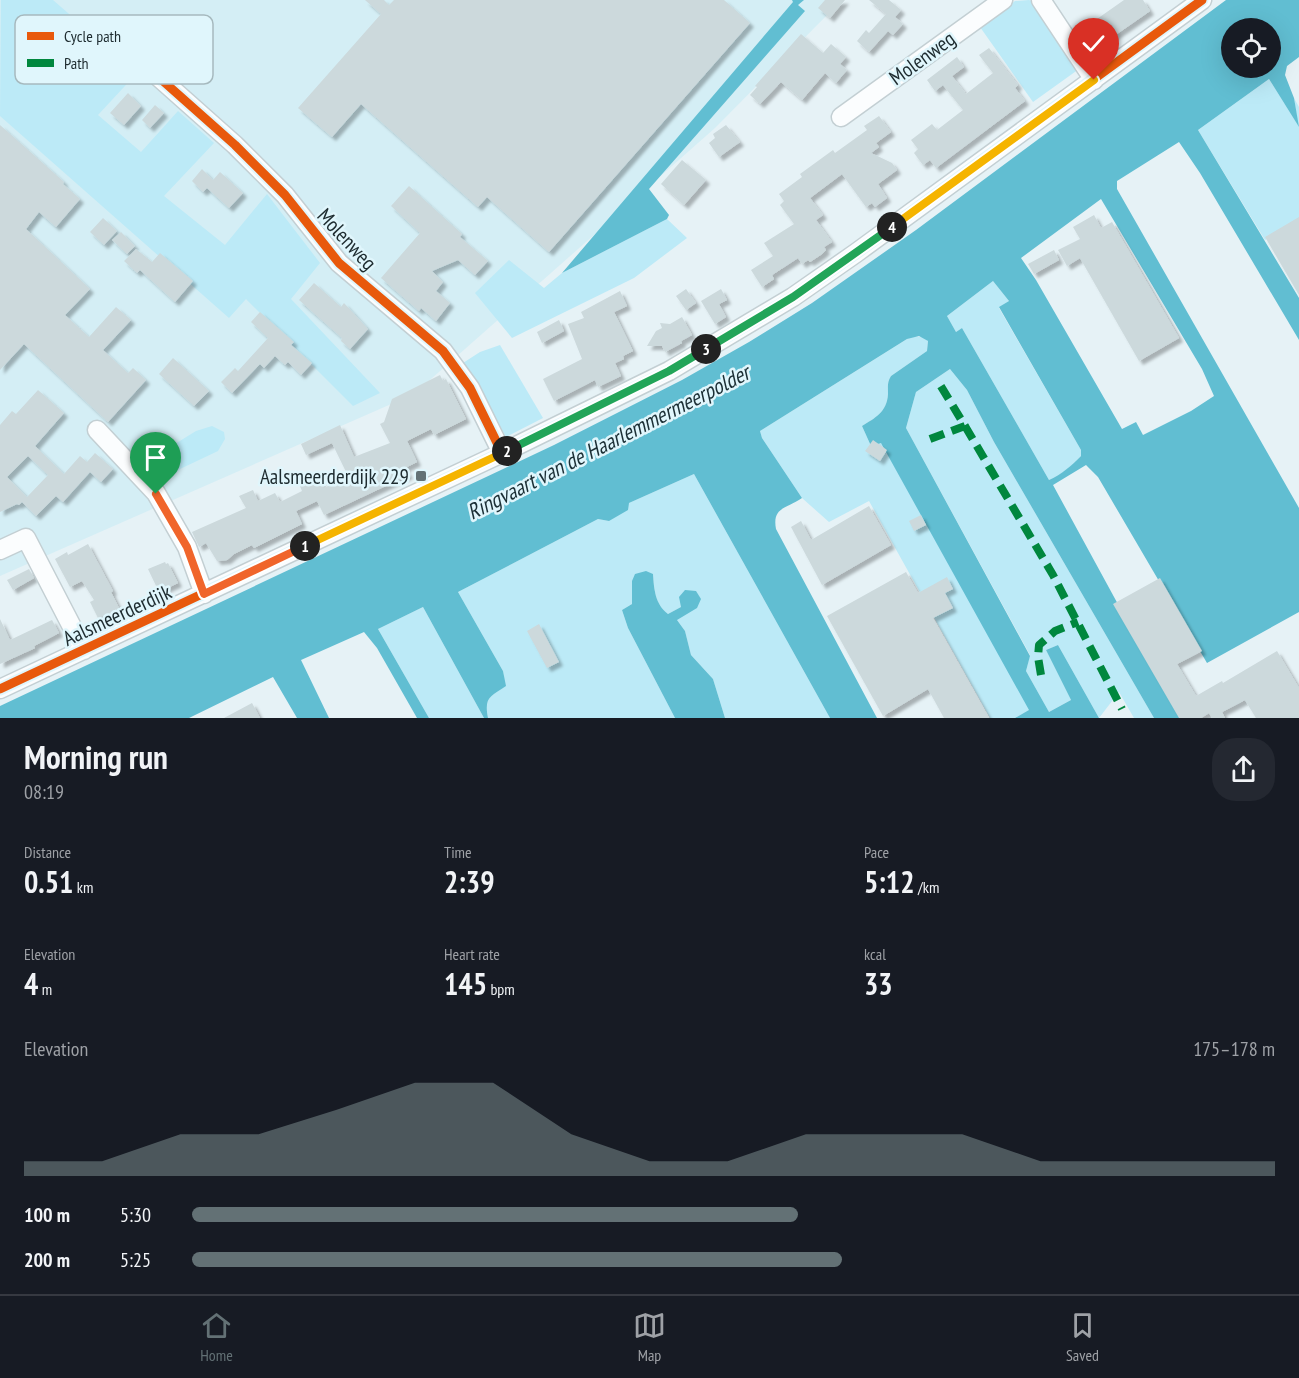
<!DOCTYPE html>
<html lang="en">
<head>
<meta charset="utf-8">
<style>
	:root { --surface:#171b24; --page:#242831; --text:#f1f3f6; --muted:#9ea1a6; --line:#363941; --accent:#637175 }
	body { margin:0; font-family:"PT Sans Narrow",sans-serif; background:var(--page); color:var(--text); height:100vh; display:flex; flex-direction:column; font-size:22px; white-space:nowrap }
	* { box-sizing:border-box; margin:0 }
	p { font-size:20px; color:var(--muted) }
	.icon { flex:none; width:33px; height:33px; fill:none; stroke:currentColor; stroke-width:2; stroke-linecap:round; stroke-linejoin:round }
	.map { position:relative; height:718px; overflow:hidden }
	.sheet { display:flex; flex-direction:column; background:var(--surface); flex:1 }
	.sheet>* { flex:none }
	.controls { position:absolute; left:1221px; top:18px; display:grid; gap:12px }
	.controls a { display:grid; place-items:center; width:60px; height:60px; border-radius:50%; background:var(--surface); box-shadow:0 6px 24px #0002; font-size:30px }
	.pin { position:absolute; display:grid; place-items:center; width:51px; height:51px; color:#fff; margin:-62px -26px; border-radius:50% 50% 50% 0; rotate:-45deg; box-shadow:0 0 6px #0007 }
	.pin .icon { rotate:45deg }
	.km { position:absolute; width:30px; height:30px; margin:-15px; border-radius:50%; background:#222; color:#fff; font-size:16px; line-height:30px; text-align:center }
	.round { display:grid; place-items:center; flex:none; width:63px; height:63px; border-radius:24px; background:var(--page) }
	.headline { display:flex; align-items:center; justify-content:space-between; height:102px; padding:0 24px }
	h1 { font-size:33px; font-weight:600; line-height:45px }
	.figures { display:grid; grid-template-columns:repeat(3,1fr); gap:9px; height:102px; padding:6px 24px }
	.figures div { display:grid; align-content:center }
	.figures b { font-size:30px; font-weight:600 }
	.figures small { font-size:16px; font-weight:400 }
	.figures p { font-size:16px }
	.chart { height:168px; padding:12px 24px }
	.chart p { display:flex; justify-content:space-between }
	.chart svg { width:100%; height:108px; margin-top:6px; fill:var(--accent); opacity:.7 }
	ul { padding:0 24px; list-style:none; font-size:20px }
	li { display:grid; grid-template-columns:96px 72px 1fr; align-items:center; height:45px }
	li i { height:15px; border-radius:8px; background:var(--accent) }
	.dock { display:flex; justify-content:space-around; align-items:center; height:84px; border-top:2px solid var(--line); background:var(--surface); font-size:16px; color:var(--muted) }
	.dock a { display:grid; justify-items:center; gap:3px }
	.dock .selected { color:var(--accent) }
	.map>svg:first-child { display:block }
	.built { fill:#d4eef5 }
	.green { fill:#bceaf7 }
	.water { fill:#61bed2; fill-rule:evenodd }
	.building { fill:#ccd9dc; fill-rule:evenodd; filter:url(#shadow) }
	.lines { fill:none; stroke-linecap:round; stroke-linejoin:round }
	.minor-casing { stroke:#c3cfd3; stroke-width:21 }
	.minor { stroke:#fbfdfe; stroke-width:18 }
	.quiet { stroke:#00873e; stroke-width:8; stroke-dasharray:15 8; stroke-linecap:butt }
	.cycleway-casing { stroke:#e0f6fc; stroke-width:13 }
	.cycleway { stroke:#e8590c; stroke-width:9 }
	.split-1-casing { stroke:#fff; stroke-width:12 }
	.split-2-casing { stroke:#fff; stroke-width:12 }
	.split-3-casing { stroke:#fff; stroke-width:12 }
	.split-4-casing { stroke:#fff; stroke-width:12 }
	.split-5-casing { stroke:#fff; stroke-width:12 }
	.split-1 { stroke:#f0652b; stroke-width:8 }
	.split-2 { stroke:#f5b400; stroke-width:8 }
	.split-3 { stroke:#22a559; stroke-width:8 }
	.split-4 { stroke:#22a559; stroke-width:8 }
	.split-5 { stroke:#f5b400; stroke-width:8 }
	.poi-dot { fill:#637175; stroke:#e0f6fc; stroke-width:2 }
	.labels { text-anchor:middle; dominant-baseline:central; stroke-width:5; stroke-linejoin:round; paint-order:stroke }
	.street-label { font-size:21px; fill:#1d2b2f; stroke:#e0f6fc }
	.poi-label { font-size:21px; fill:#1d2b2f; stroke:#e0f6fc; text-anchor:end }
	.water-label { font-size:22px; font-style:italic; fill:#1b2f35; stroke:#e0f6fc }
	.key { fill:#e0f6fc; stroke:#a6b9be; stroke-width:1.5 }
	.key-label { font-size:16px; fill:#1d2b2f }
</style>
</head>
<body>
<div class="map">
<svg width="1299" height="718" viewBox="0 0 1299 718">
	<defs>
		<filter id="shadow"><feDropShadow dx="4" dy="4" stdDeviation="1.5" flood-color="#0004"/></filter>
	</defs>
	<rect width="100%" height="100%" fill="#e6f2f6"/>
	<path class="built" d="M0,0H842L715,128L414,394L0,576Z"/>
	<path class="green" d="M1,0H53L137,73L98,115L141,152L178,111L214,143L164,196L225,245L267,194L320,263L291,299L380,393L353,406L246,299L229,318L0,116Z
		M1029,0L1032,1L1079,69L1033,102L980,27L1015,1Z
		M1269,79L1298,125L1294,98L1299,107V223L1265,240L1198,130Z
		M667,219L687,238L634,278L512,338L475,293L509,260L544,288L562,273Z
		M993,281L1009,301L999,308L1081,450V456C1071,467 1062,474 1049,480L962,328L956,332L947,316Z
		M912,336L923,337L928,341L927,351L891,376C887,382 888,387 888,394C887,412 875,418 862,426L871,446L881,442L1030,710L1015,718H990L869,501L829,522L802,498L762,438L760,431Z
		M500,345L543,418L506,437L463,363L480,352Z
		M950,369L967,390L994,442L1154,718H1134L1119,692L1099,718L1058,645L1046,650L1071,700L1049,712L1026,671L1030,655L906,428L916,392Z
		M212,426L224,432L225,439L218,451L180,469L167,481L161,482L144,463L196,431Z
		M694,474L830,718H725L713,679L691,655L685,631L677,620L681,607L668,614C655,605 654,589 653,574L632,581V604L622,610L628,628L675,718H488C484,697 490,697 505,686L503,671L458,592L598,519L609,521L629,503Z
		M423,607L484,718H429L378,629Z"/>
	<path class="water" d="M792,0H804L798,5L805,11L649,189L669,215L667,219L562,273L793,2Z
		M1226,0H1299V57L1287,66L1285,75L1294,98L1299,127L1269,79L1198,130L1299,298V340L1200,173L1179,142L1117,181V189L1299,508V612L1207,663L1098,477L1086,465L1053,485L1180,718H1154L994,442L967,390L950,369L916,392L906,428L1030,656L1026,671L1049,712L1071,700L1046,650L1058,645L1099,718H1015L1029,710L881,443L871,446L862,426C875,418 887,412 888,394C888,387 887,382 891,376L927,351L928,341L919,336L907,339L760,431L762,438L802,498C786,509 772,507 776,529L877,718H830L694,474L629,503L628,510L609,521L598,519L458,592L503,671L506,686C490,697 484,697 488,718H484L423,607L378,629L429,718H417L377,648L364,632L301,660L329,718H297L273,677L189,718H0V706L554,445L682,380L749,342L812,303L916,230ZM1232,28H1270V68H1232ZM1101,199L1202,369L1214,396L1191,411L1143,435L1136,422L1122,429L1036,280L1021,258ZM993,281L1009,301L999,307L1081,450V456C1071,466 1062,474 1049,480L962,328L956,332L947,316Z
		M646,571L653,574C654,589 655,604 668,614L681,607L679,597L685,590L696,591L701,599L697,608L677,620L685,631L691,655L713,679L725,718H675L628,628L622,610L632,604V581L635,574Z"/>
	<path class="building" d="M365,0H384L389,5L394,0H724L750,23L549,252L487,197L478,207L361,104L332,137L298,108L381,14Z
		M825,0H845L830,18L818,8Z
		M869,0H889L901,10L895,17L903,24L893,35L888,31L869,52L857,41L866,30L869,33L886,14Z
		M1124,0H1143L1150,11L1091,52L1077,33Z
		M801,34L823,53L831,44L846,57L840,64L847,70L836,83L825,73L802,100L781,82L760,104L750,95L757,87L755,86Z
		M989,48L1018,85L1015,88L1025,101L936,168L930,160L923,165L914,153L918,149L911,140L932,124L937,130L963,110L943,85L935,91L927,80L957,57L964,67L952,76L966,94L993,73L979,55Z
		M128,93L141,106L124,125L110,113Z
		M155,105L164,113L150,128L142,120Z
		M879,116L891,132L876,143L879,147L871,153L892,163L897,170L878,184L887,198L875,207L872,203L866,207L842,174L810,198L823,215L816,220L832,242L824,247L826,250L822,254L810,262L808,260L802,264L798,258L772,275L774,279L762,287L751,270L773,256L764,243L794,224L780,205L784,201L779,194L802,177L800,174L833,150L835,153L867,130L864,126Z
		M0,125L64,182L63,184L80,199L56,227L39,212L26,229L90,289L65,315L89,337L116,307L131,320L103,350L128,373L133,368L146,380L108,422L24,344L0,370Z
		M726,125L740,142L719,157L709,143L715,138L713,134Z
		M682,160L706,180L684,205L661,184Z
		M202,169L213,180L220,172L243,193L229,208L207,188L203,192L192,181Z
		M409,186L462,234L460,237L488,261L475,275L458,260L432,271L443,282L436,291L450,303L436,321L421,308L419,311L381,278L420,233L391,206Z
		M1094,215L1101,228L1112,222L1179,338L1139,361L1080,258L1067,266L1058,250L1080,239L1073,227Z
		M1299,217V295L1265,237Z
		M103,218L117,231L104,245L90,232Z
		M121,232L135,246L127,254L112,240Z
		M136,249L152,262L160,253L193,281L175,302L140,270L137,273L124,261Z
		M1054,250L1059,260L1034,274L1028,264Z
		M314,283L341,307L344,303L368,329L350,349L341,341L342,338L299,300Z
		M686,289L696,303L686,310L676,296Z
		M721,289L727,300L719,304L726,317L715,324L701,301Z
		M620,291L627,306L614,312L633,351L623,356L624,359L615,363L621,376L598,387L595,380L554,401L543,379L582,359L568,324L584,318L581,312Z
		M260,312L294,342L291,345L312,363L301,375L288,362L285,365L275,356L264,368L260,364L232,393L221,382L235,368L238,371L268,338L251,322Z
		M682,317L692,335L681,341L682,343L665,352L662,346H647L656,331L662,328L660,323L670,324Z
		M559,320L564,331L542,343L537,332Z
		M173,358L209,391L194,406L159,374Z
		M440,375L443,381L446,379L466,419L434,435L431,429L407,441L417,462L405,468L409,475L324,515L317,501L296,511L302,524L254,548L252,545L234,554L227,560L217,561L206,543L199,547L192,532L246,508L239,496L253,490L258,501L275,493L280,502L302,491L299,484L318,475L324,488L348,476L332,443L306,455L301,444L340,425L354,457L390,443L380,424L384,422L392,399Z
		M38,390L64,413L35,446L64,474L80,456L87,462L95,453L113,469L101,482L90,472L63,502L56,496L36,516L22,502L19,505L17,504L0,512V425L12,411L16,414ZM28,456L48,475L27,497L7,477Z
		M873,440L887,450L880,461L865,451Z
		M869,506L891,545L822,585L791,527L801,521L811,540Z
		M921,515L926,525L914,531L909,521Z
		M88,544L113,591L111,592L121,612L104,619L103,616L98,618L90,602L94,600L82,581L70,587L55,559L67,552L68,555Z
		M165,562L166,564L168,563L178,583L159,592L148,569Z
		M29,569L34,578L13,590L7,580Z
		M906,572L918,593L947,577L953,589L945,593L953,608L933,618L989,718H944L928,689L883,716L827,616Z
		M1160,578L1202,651L1177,664L1196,696L1222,681L1223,683L1277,651L1299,688V718H1256L1245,700L1222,712L1225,718H1212L1209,713L1201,718H1179L1113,604Z
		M0,619L10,640L52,620L59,633L34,646L35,648L0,664Z
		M539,624L559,662L547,668L527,631Z
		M252,703L260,718H224Z"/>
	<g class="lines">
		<g class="minor-casing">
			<path id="minor" d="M1041,0L1094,80
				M145,65L235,145L285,195L339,263L443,351L470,388L502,453
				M841,117L1003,0
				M97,430L156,493L187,547L204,594
				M0,550L26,538L84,650
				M0,689L502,453L669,371L793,297L856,253L1202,0"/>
		</g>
		<use href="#minor" class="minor"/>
		<path class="quiet" d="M965,426L1053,575L1122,709
			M930,439L965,426L939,383
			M1041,675L1038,657L1039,645L1055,631L1078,622"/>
		<g class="cycleway-casing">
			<path id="cycleway" d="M145,65L235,145L285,195L339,263L443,351L470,388L502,453
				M0,689L502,453L669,371L793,297L856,253L1202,0"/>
		</g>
		<use href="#cycleway" class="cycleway"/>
	</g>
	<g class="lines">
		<g class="split-1-casing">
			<path id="split-1" d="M156,494L187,547L204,594L305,546"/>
		</g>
		<g class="split-2-casing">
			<path id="split-2" d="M305,546L507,451"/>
		</g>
		<g class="split-3-casing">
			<path id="split-3" d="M507,451L669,371L706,349"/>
		</g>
		<g class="split-4-casing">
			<path id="split-4" d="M706,349L793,297L892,227"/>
		</g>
		<g class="split-5-casing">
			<path id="split-5" d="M892,227L1094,80"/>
		</g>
		<use href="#split-1" class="split-1"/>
		<use href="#split-2" class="split-2"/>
		<use href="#split-3" class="split-3"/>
		<use href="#split-4" class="split-4"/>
		<use href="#split-5" class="split-5"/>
	</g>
	<rect class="poi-dot" x="415" y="470" width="12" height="12" rx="3"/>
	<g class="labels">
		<g class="street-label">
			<text transform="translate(922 58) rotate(-36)">Molenweg</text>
			<text transform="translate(347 239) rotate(47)">Molenweg</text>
			<text transform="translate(117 615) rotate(-25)">Aalsmeerderdijk</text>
		</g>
		<g class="poi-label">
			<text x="409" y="476">Aalsmeerderdijk 229</text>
		</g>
		<g class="water-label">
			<text transform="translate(608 442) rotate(-27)">Ringvaart van de Haarlemmermeerpolder</text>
		</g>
	</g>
	<rect x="15" y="15" width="198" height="69" rx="9" class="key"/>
	<rect x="27" y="32" width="27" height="8" fill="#e8590c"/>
	<rect x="27" y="59" width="27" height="8" fill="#00873e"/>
	<g class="key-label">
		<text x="64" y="42">Cycle path</text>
		<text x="64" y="69">Path</text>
	</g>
</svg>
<div class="controls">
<a><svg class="icon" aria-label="locate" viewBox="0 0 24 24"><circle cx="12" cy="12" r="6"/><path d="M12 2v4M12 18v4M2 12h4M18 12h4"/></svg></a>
</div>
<div class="pin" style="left:156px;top:494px;background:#1e9e55"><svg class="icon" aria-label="arrive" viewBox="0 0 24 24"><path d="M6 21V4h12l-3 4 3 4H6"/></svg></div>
<div class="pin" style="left:1094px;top:80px;background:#d93025"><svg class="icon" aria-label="check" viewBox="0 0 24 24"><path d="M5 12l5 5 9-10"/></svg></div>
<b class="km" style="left:305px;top:546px">1</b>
<b class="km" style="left:507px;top:451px">2</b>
<b class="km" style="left:706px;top:349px">3</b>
<b class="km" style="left:892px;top:227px">4</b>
</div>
<section class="sheet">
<div class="headline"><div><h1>Morning run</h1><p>08:19</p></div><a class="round"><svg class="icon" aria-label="share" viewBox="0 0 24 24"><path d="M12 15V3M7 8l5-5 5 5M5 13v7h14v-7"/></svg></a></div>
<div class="figures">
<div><p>Distance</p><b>0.51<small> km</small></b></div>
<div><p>Time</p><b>2:39</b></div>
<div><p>Pace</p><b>5:12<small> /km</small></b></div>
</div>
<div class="figures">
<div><p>Elevation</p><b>4<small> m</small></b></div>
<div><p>Heart rate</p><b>145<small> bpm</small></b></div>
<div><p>kcal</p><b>33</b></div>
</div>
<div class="chart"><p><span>Elevation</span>175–178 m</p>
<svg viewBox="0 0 160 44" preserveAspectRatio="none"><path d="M0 44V38L10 38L20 27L30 27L40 17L50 6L60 6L70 27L80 38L90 38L100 27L110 27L120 27L130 38L140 38L150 38L160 38V44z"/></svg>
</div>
<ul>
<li><b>100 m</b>5:30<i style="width:56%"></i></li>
<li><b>200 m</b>5:25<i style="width:60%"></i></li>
</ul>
</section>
<nav class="dock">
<a class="selected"><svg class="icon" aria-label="home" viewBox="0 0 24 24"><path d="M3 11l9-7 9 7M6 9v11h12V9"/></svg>Home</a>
<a><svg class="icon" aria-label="map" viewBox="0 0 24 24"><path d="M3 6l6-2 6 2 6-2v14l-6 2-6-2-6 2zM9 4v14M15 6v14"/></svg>Map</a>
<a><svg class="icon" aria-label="saved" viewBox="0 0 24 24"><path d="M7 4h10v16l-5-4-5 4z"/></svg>Saved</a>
</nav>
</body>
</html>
